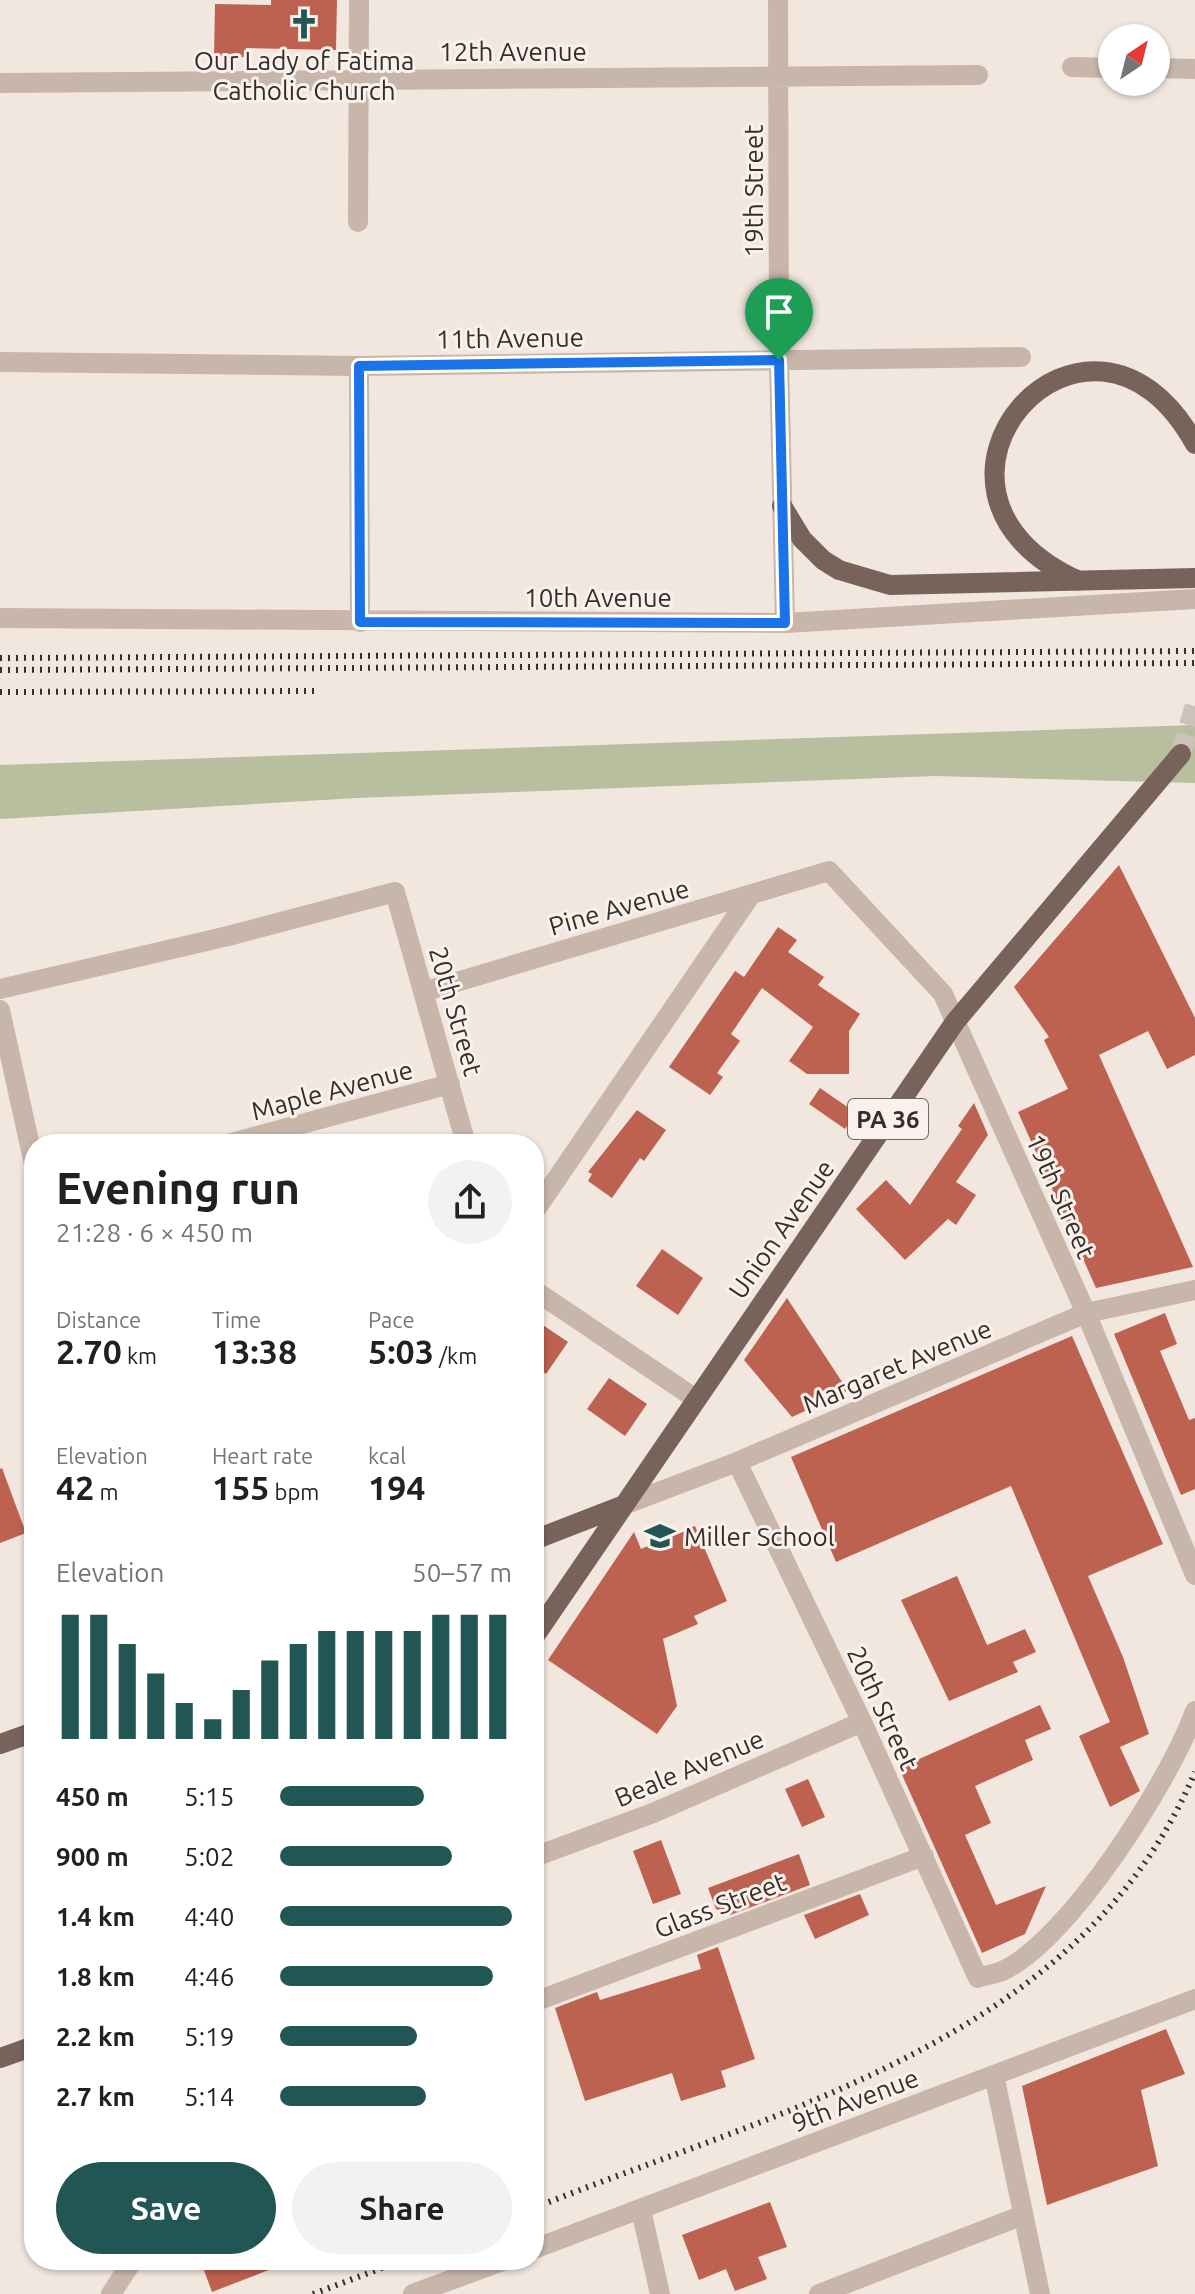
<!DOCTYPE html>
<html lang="en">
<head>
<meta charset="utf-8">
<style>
	:root { --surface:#fff; --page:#f2f2f2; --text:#202124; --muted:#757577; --accent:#225655 }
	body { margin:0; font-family:Ubuntu,sans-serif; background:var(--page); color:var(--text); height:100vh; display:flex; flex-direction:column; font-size:30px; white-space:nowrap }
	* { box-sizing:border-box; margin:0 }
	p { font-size:26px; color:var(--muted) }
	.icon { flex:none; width:44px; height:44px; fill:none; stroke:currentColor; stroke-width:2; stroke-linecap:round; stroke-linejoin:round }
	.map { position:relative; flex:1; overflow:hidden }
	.side { position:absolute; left:24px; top:1134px; width:520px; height:1136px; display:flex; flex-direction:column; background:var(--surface); border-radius:32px; box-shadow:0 2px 6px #0004 }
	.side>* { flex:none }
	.needle { width:52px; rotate:35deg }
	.fabs { position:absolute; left:1098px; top:24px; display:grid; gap:16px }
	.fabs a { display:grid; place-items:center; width:72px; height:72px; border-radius:50%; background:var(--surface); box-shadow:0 2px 6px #0004; font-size:40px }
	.pin { position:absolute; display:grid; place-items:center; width:68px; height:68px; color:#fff; margin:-82px -34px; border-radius:50% 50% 50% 0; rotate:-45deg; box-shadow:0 0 8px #0007 }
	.pin .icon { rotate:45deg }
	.round { display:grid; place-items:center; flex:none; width:84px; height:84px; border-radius:42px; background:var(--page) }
	.overview { display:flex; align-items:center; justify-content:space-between; height:136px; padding:0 32px }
	h1 { font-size:44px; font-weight:600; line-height:60px }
	.metrics { display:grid; grid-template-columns:repeat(3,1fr); gap:12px; height:136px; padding:8px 32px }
	.metrics div { display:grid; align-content:center }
	.metrics b { font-size:34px; font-weight:600 }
	.metrics small { font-size:22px; font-weight:400 }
	.metrics p { font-size:22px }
	.chart { height:224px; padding:16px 32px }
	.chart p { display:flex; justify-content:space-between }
	.chart svg { width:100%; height:144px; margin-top:8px; stroke:var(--accent); stroke-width:6 }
	.cta { display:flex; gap:16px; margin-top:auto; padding:16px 32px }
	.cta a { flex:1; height:92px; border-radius:48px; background:var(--accent); color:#fff; font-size:32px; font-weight:600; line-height:92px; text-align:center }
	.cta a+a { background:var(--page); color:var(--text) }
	ul { padding:0 32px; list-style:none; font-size:26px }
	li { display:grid; grid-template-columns:128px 96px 1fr; align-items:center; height:60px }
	li i { height:20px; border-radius:10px; background:var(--accent) }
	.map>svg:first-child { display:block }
	.green { fill:#b7bf9f }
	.building { fill:#bd6150 }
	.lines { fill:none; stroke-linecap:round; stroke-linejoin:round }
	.major-tunnel { stroke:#ccc2bb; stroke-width:20; stroke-dasharray:20 10; stroke-linecap:butt }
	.minor { stroke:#c8b6ab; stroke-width:20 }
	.major { stroke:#78635c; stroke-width:20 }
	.rail { stroke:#372d2a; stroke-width:6; stroke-dasharray:2 6; stroke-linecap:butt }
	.route-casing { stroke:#fff; stroke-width:16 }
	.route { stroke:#1a73e8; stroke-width:10 }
	.labels { text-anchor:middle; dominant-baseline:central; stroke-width:6; stroke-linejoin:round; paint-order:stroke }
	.shield { fill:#f9f1eb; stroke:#716864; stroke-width:2 }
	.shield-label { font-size:24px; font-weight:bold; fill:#372d2a }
	.street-label { font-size:26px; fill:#372d2a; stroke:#f9f1eb }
	.poi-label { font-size:26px; fill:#372d2a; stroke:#f9f1eb }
</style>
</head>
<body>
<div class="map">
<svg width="1195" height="2294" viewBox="0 0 1195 2294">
	<rect width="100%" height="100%" fill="#f1e7df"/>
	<path class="green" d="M1195,725V783L935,776L357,798L0,819V765Z"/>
	<path class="building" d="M271,0H337L336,50L246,48L245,57L214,56L215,4L271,5Z
		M1119,865L1195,1018V1055L1167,1069L1148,1031L1099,1055L1193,1267L1096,1288L1018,1112L1068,1089L1044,1040L1049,1037L1014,987Z
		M778,927L797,940L788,952L824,977L818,985L860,1014L849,1031V1074H807L789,1061L813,1027L762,988L731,1034L740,1041L717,1073L723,1077L710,1095L669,1067L735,971L744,977Z
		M820,1088L856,1113L845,1129L809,1104Z
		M974,1103L988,1135L956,1182L976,1195L956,1225L948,1219L905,1260L856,1209L886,1180L910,1205L962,1129L958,1126Z
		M637,1110L666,1130L644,1161L640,1158L612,1198L588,1181L592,1174L588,1172Z
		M662,1249L703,1278L678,1315L636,1286Z
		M787,1298L848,1391L792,1417L744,1360Z
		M1165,1313L1177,1344L1160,1351L1189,1420L1195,1418V1489L1181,1495L1114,1334Z
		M534,1319L568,1342L546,1374L534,1366Z
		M1072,1336L1163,1544L1088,1576L1123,1657L1149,1734L1120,1747L1140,1791L1110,1807L1079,1736L1110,1722L1011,1486L836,1562L791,1457Z
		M609,1378L647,1404L625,1436L587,1409Z
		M2,1468L26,1533L0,1543V1469Z
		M695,1526L727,1601L694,1616L698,1624L663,1639L677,1706L657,1734L548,1660L634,1532L641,1549Z
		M957,1576L987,1645L1025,1629L1036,1652L1013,1662L1018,1672L949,1701L901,1600Z
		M1040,1705L1051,1729L1025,1740L1033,1760L975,1786L991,1823L965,1835L996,1905L1046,1886L1025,1934L982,1953L899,1768Z
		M808,1779L825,1817L802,1827L785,1789Z
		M661,1840L681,1894L653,1904L633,1851Z
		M799,1854L810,1885L730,1915L716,1909L708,1888Z
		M860,1894L869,1915L815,1939L804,1915Z
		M718,1947L755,2059L721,2071L726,2087L681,2101L672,2073L585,2101L555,2008L597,1992L600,2000L701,1969L697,1955Z
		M1166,2029L1185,2074L1141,2090L1158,2166L1047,2205L1022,2086Z
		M770,2202L787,2247L758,2257L767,2279L735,2291L726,2269L699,2280L682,2235Z
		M216,2260H292V2261L212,2292L202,2265Z"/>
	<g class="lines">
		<path class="major-tunnel" d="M1181,754L1195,705"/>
		<path class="minor" d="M778,0L779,360L785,623
			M1072,67L1112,68
			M1156,68L1195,69
			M0,83L978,75
			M358,222L359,0
			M0,362L359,366L1021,357
			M359,366L360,622
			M0,618L785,623L1195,599
			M0,989L228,936L395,892L466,1144
			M423,992L829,871L943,994L1086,1313L1195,1575
			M0,1010L34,1164
			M228,1144L450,1084
			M534,1212L750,896
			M534,1290L696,1399
			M737,1462L862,1722L978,1978C986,1975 995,1974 1002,1971C1068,1942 1171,1779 1195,1711
			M624,1505L737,1462L1086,1313L1195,1290
			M534,1857L653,1813L862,1722
			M534,2002L924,1856
			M994,2075L1040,2294
			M641,2210L660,2294
			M534,2249L1195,1999
			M111,2294L133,2260
			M413,2294L505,2260
			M819,2294L1023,2215"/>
		<path class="major" d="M782,506L802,539L823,560L839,570L890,585L1195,578
			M1079,581C876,490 1089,252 1195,444
			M534,1540L624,1505
			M534,1637L955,1022L1181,754
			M0,1744L34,1732
			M0,2058L34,2046"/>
		<path class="rail" d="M0,658L1195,651
			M0,670L1195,663
			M0,692L319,691
			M534,2208C779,2109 1081,2041 1195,1772
			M313,2294L403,2260"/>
	</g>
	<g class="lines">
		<g class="route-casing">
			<path id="route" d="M779,360L785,623L360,622L359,366Z"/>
		</g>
		<use href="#route" class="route"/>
	</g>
	<defs>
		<g id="church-bare" transform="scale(2.4)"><path d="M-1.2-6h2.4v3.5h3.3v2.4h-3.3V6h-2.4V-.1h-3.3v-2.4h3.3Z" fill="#225655" stroke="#f9f1eb" stroke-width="2.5" paint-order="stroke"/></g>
		<g id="school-bare" transform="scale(2.4)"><path d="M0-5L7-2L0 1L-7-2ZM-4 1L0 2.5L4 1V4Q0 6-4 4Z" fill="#225655" stroke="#f9f1eb" stroke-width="2.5" paint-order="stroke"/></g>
	</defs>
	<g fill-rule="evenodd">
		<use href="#church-bare" x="304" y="24"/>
		<use href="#school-bare" x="660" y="1536"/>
	</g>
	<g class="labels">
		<rect class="shield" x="848" y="1099" width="80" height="40" rx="6"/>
		<g class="shield-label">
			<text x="888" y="1119">PA 36</text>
		</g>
		<g class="street-label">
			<text x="513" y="51">12th Avenue</text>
			<text transform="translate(753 191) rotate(-90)">19th Street</text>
			<text transform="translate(510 338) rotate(-1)">11th Avenue</text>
			<text x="598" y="597">10th Avenue</text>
			<text transform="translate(619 907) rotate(-16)">Pine Avenue</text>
			<text transform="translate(456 1011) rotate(74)">20th Street</text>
			<text transform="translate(332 1090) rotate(-15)">Maple Avenue</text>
			<text transform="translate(1061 1196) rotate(66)">19th Street</text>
			<text transform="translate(781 1229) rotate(-55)">Union Avenue</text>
			<text transform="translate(897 1366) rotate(-23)">Margaret Avenue</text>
			<text transform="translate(883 1708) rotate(65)">20th Street</text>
			<text transform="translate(689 1768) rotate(-23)">Beale Avenue</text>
			<text transform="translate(720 1905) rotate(-21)">Glass Street</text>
			<text transform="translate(855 2100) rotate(-21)">9th Avenue</text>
		</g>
		<g class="poi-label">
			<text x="304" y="60">Our Lady of Fatima<tspan x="304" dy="30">Catholic Church</tspan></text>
			<text x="684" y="1536" text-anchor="start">Miller School</text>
		</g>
	</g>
</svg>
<div class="fabs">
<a><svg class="needle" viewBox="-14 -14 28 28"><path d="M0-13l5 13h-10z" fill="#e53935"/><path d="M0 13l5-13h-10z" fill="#757577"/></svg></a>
</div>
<div class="pin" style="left:779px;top:360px;background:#1e9e55"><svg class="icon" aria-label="arrive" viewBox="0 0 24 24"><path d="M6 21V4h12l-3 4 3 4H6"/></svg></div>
<section class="side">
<div class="overview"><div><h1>Evening run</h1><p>21:28 · 6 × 450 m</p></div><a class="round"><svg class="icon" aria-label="share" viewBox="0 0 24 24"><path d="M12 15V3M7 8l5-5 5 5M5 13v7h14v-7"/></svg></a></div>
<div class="metrics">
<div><p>Distance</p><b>2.70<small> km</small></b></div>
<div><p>Time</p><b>13:38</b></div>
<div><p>Pace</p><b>5:03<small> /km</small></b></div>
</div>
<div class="metrics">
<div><p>Elevation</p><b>42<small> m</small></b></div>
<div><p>Heart rate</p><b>155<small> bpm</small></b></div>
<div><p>kcal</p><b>194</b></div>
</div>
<div class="chart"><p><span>Elevation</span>50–57 m</p>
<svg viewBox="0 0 160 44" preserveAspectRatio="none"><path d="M5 44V6M15 44V6M25 44V15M35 44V24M45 44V33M55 44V38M65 44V29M75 44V20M85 44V15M95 44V11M105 44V11M115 44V11M125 44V11M135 44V6M145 44V6M155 44V6"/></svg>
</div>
<ul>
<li><b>450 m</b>5:15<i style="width:62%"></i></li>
<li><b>900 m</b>5:02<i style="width:74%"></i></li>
<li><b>1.4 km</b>4:40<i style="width:100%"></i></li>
<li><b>1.8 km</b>4:46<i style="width:92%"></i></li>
<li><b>2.2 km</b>5:19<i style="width:59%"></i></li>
<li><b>2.7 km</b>5:14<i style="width:63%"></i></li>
</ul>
<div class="cta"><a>Save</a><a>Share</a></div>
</section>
</div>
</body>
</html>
